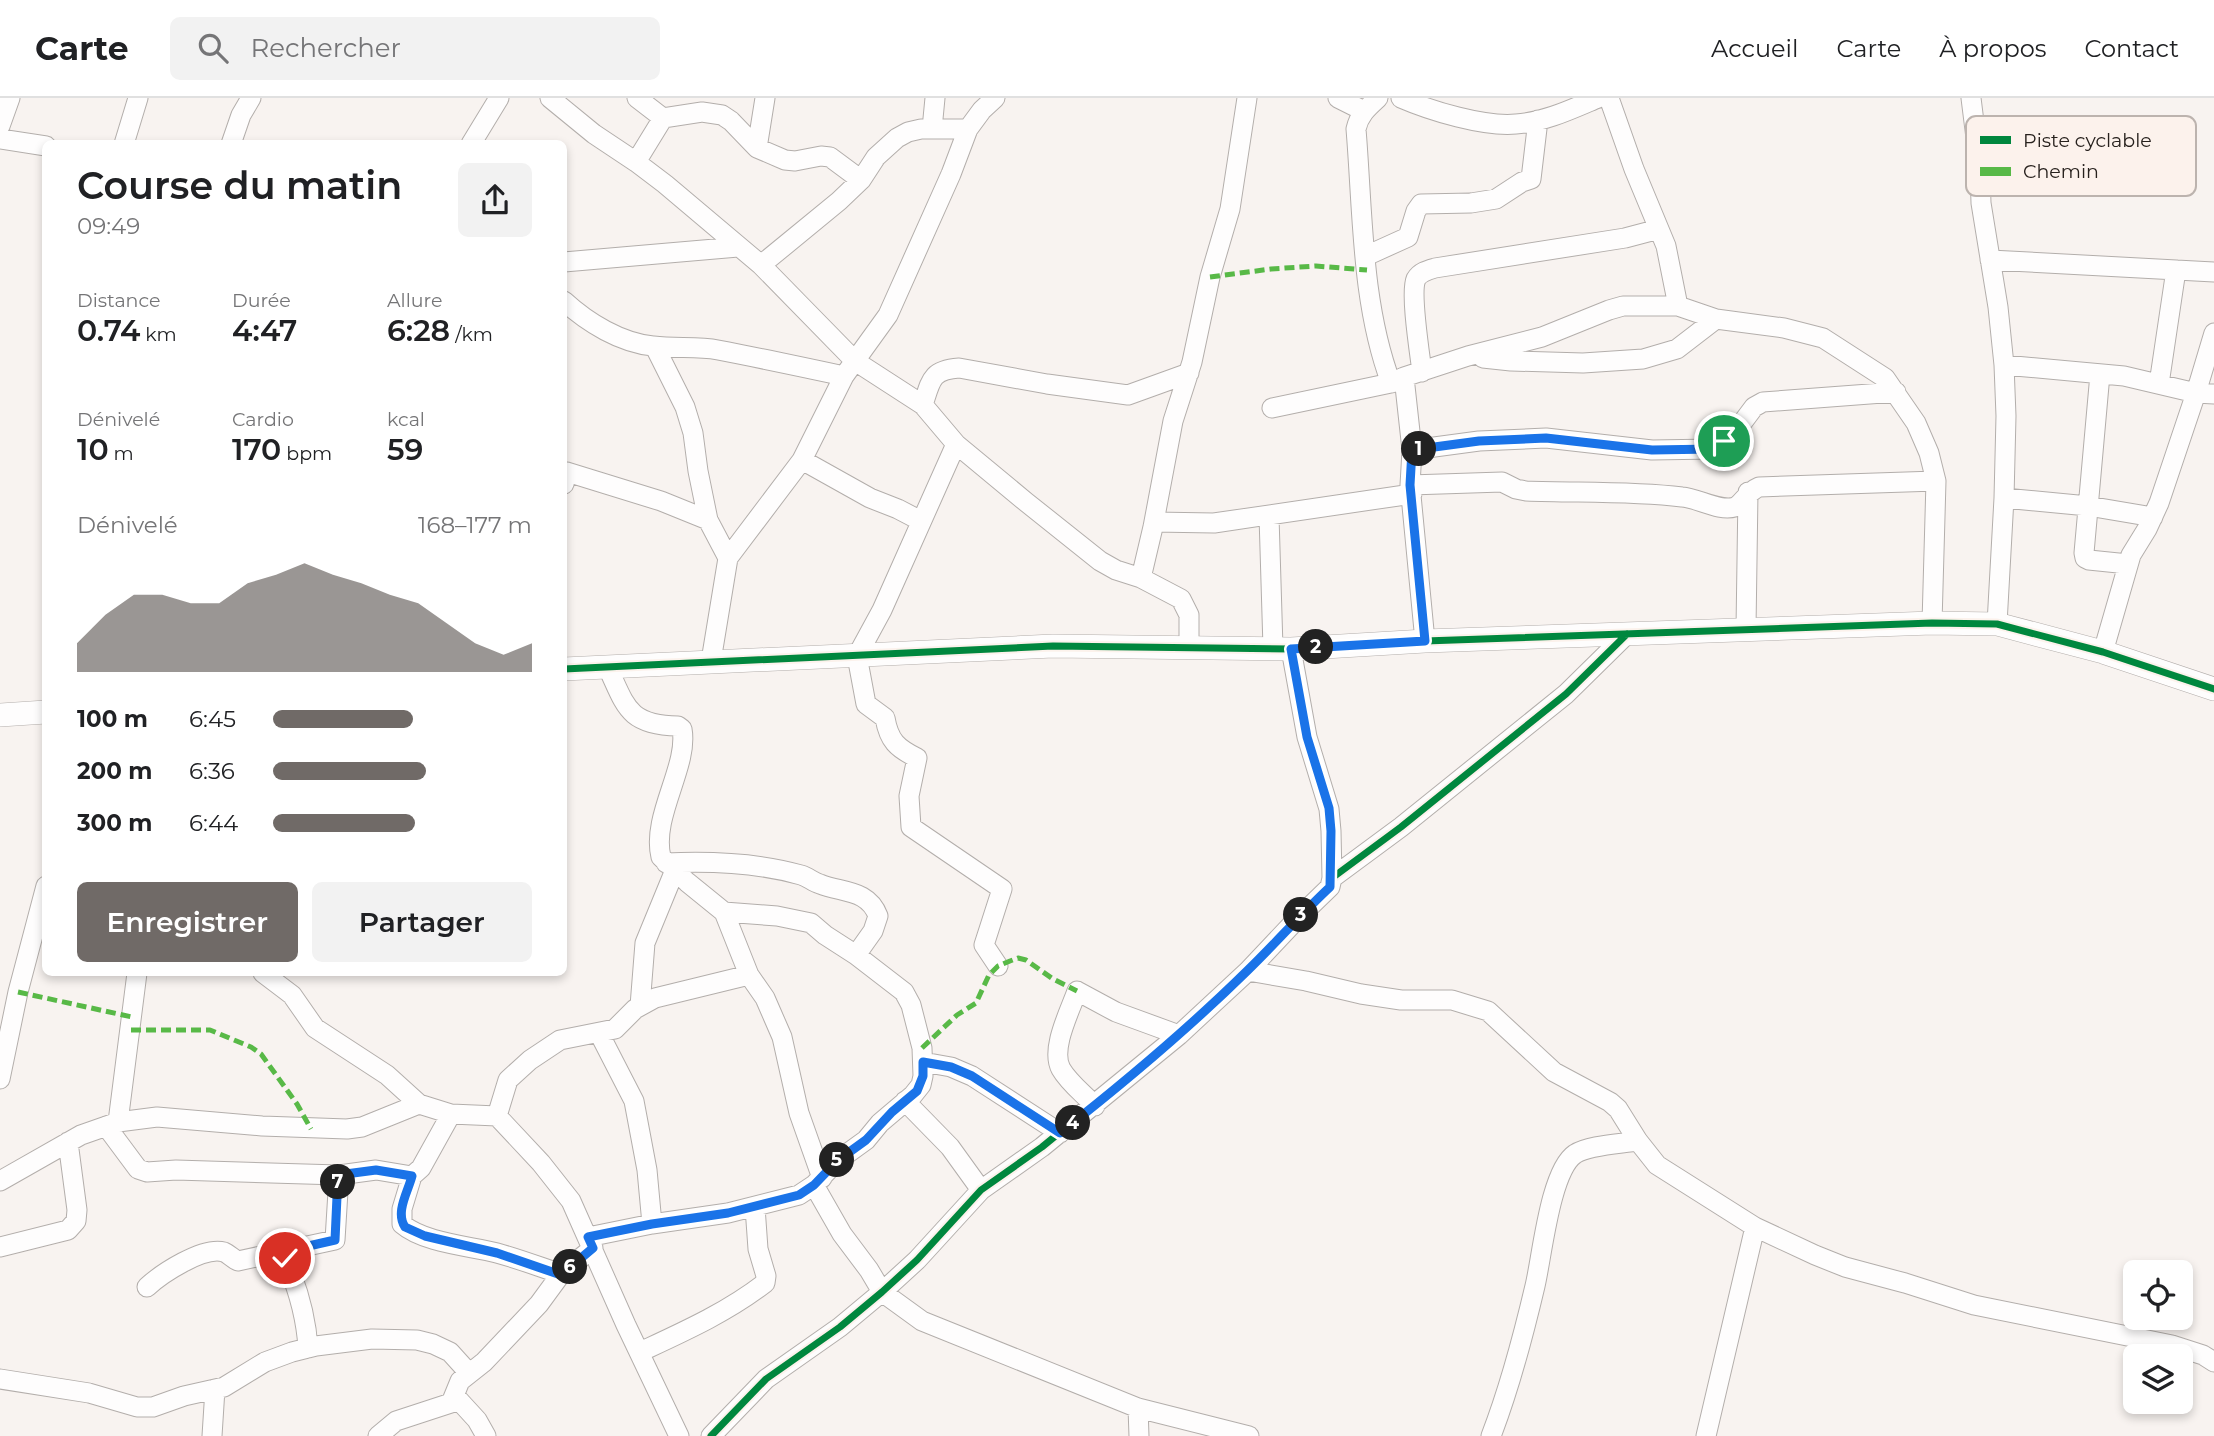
<!DOCTYPE html>
<html lang="fr">
<head>
<meta charset="utf-8">
<style>
	:root { --surface:#fff; --page:#f2f2f2; --text:#202124; --muted:#757577; --line:#e0e0e0; --accent:#706a67 }
	body { margin:0; font-family:Montserrat,sans-serif; background:var(--page); color:var(--text); height:100vh; display:flex; flex-direction:column; font-size:26px; white-space:nowrap }
	* { box-sizing:border-box; margin:0 }
	p { font-size:23px; color:var(--muted) }
	.icon { flex:none; width:38px; height:38px; fill:none; stroke:currentColor; stroke-width:2; stroke-linecap:round; stroke-linejoin:round }
	.map { position:relative; flex:1; overflow:hidden }
	.drawer { position:absolute; left:42px; top:42px; width:525px; height:836px; display:flex; flex-direction:column; background:var(--surface); border-radius:10px; box-shadow:0 4px 10px #0003 }
	.drawer>* { flex:none }
	.tools { position:absolute; left:2123px; top:1162px; display:grid; gap:14px }
	.tools a { display:grid; place-items:center; width:70px; height:70px; border-radius:10px; background:var(--surface); box-shadow:0 4px 10px #0003; font-size:35px }
	.pin { position:absolute; display:grid; place-items:center; width:60px; height:60px; color:#fff; margin:-30px; border:4px solid #fff; border-radius:50%; box-shadow:0 2px 7px #0007 }
	.km { position:absolute; width:35px; height:35px; margin:-18px; border-radius:50%; background:#222; color:#fff; font-size:19px; line-height:35px; text-align:center }
	.round { display:grid; place-items:center; flex:none; width:74px; height:74px; border-radius:10px; background:var(--page) }
	.overview { display:flex; align-items:center; justify-content:space-between; height:119px; padding:0 35px }
	h1 { font-size:38px; font-weight:600; line-height:52px }
	.stats { display:grid; grid-template-columns:repeat(3,1fr); gap:10px; height:119px; padding:7px 35px }
	.stats div { display:grid; align-content:center }
	.stats b { font-size:30px; font-weight:600 }
	.stats small { font-size:19px; font-weight:400 }
	.stats p { font-size:19px }
	.chart { height:196px; padding:14px 35px }
	.chart p { display:flex; justify-content:space-between }
	.chart svg { width:100%; height:126px; margin-top:7px; fill:var(--accent); opacity:.7 }
	.action { display:flex; gap:14px; margin-top:auto; padding:14px 35px }
	.action a { flex:1; height:80px; border-radius:10px; background:var(--accent); color:#fff; font-size:28px; font-weight:600; line-height:80px; text-align:center }
	.action a+a { background:var(--page); color:var(--text) }
	ul { padding:0 35px; list-style:none; font-size:23px }
	li { display:grid; grid-template-columns:112px 84px 1fr; align-items:center; height:52px }
	li i { height:18px; border-radius:9px; background:var(--accent) }
	header { display:flex; align-items:center; gap:42px; box-sizing:border-box; height:98px; padding:0 35px; background:var(--surface); border-bottom:2px solid var(--line) }
	header strong { font-size:33px }
	nav { display:flex; gap:38px; margin-inline-start:auto; font-size:24px }
	.search { width:490px; height:63px; background:var(--page); display:flex; align-items:center; gap:18px; box-sizing:border-box; padding:0 24px; border-radius:10px; color:var(--muted); font-size:26px }
	.map>svg:first-child { display:block }
	.lines { fill:none; stroke-linecap:round; stroke-linejoin:round }
	.minor-casing { stroke:#b3aeab; stroke-width:21 }
	.tertiary-casing { stroke:#b3aeab; stroke-width:24 }
	.minor { stroke:#fefdfd; stroke-width:19 }
	.tertiary { stroke:#fefdfd; stroke-width:23 }
	.quiet { stroke:#58b947; stroke-width:5; stroke-dasharray:10 5; stroke-linecap:butt }
	.cycleway-casing { stroke:#fcf2ec; stroke-width:11 }
	.cycleway { stroke:#00873e; stroke-width:7 }
	.route-casing { stroke:#fff; stroke-width:14 }
	.route { stroke:#1a73e8; stroke-width:9 }
	.key { fill:#fcf2ec; stroke:#bcb3ae; stroke-width:2 }
	.key-label { font-size:19px; fill:#27211d }
</style>
</head>
<body>
<header>
<strong>Carte</strong>
<div class="search"><svg class="icon" aria-label="search" viewBox="0 0 24 24"><circle cx="10" cy="10" r="6"/><path d="M15 15l6 6"/></svg>Rechercher</div>
<nav><a>Accueil</a><a>Carte</a><a>À propos</a><a>Contact</a></nav>
</header>
<div class="map">
<svg width="2214" height="1338" viewBox="0 0 2214 1338">
	<rect width="100%" height="100%" fill="#f8f3f0"/>
	<g class="lines">
		<g class="minor-casing">
			<path id="minor" d="M550,0L594,36L636,64L665,86L761,167L855,263L923,307L956,346L1026,404L1100,463L1116,472L1141,480L1181,501L1189,517V550
				M637,0L663,20L702,14L722,17L731,23L757,50L785,62L795,63L821,58L830,59L861,82
				M1338,0L1364,13
				M1378,0C1367,10 1359,17 1356,31C1363,115 1361,205 1391,285
				M1401,0C1431,13 1484,29 1516,26C1545,24 1572,11 1598,0
				M1609,0L1634,71L1666,148L1678,208L1716,221L1784,230L1823,240L1885,280L1916,325L1929,355L1936,383L1932,525
				M1971,0L1980,72L1981,105L1998,209L2004,267L2006,318L2004,400L1997,526
				M0,28L10,0
				M932,31L935,0
				M0,41L46,48
				M124,46L138,0
				M231,46L241,17L251,0
				M471,46L499,0
				M757,50L765,0
				M636,64L663,20
				M1366,158L1408,139L1416,113L1421,106L1471,105L1496,101L1522,84L1531,81L1538,22
				M1990,162L2214,174
				M564,164L738,149
				M761,167L839,103L861,82L876,59L897,40L908,34L921,31H968
				M564,203C588,225 621,245 653,248C675,251 697,248 718,252C760,260 802,269 844,278
				M655,249L685,309L693,335L698,373L708,422L728,460
				M1483,260L1511,263L1583,265L1643,261L1677,251L1716,221
				M2004,267L2124,278L2196,295L2214,296
				M1422,274C1420,257 1410,195 1416,181C1420,174 1428,172 1435,170L1625,140L1659,131
				M2100,276L2084,455L2085,460L2089,462L2128,466
				M1404,279L1412,352L1410,387L1425,543
				M2159,286L2176,172
				M923,307C931,282 931,272 959,270L1047,286L1128,297L1189,275
				M1272,310L1391,285L1404,279L1468,258L1542,239L1609,212L1623,208H1678
				M956,346L882,512L857,558L866,606L885,620C889,643 897,650 917,660L909,698L911,729L1002,791L984,847L998,868
				M1412,352L1479,343L1546,340L1652,352L1713,351L1739,329L1754,309L1763,304L1896,294
				M802,362L870,400L898,411L921,423
				M564,386L567,374L661,403L708,422
				M1410,387L1502,384L1516,391L1526,393C1578,395 1631,393 1682,399C1698,400 1719,414 1735,409C1742,406 1747,394 1759,389L1936,383
				M2004,400L2088,408L2153,419
				M1269,418L1273,550
				M1154,424L1214,425L1412,396
				M1141,480L1153,429L1173,323L1192,264L1210,179L1230,111L1247,0
				M1746,531L1748,394
				M1291,551L1307,639L1329,711L1331,733L1332,780
				M2103,554L2131,457L2147,431L2159,405L2196,295L2214,235
				M711,563L728,460L802,362L844,278L888,217L951,76L968,31L982,12L995,0
				M607,568C626,608 627,627 678,628L682,631C689,668 651,718 661,759L687,784L724,814L749,877L765,900L782,939L799,1015L822,1080
				M666,765C710,763 759,765 801,777C808,779 813,784 820,786C842,795 868,791 878,818L873,833L856,857
				M1248,873L1306,883L1361,896L1401,902H1452L1488,913L1554,974L1610,1004L1618,1011L1638,1043L1657,1067L1755,1129L1815,1157L1845,1169L1905,1185L1974,1207L2172,1247L2203,1257L2214,1264
				M263,875L292,897L315,930L387,977L419,1006L451,1016L497,1018L541,1065L571,1103L626,1227L679,1338
				M640,908L645,845L675,772
				M599,935L634,1003L647,1072L652,1126
				M923,964L951,969L972,978L1060,1035
				M0,981L18,894L46,788
				M905,1003L950,1049L981,1092
				M1095,1008C1084,996 1069,985 1061,971C1050,951 1070,913 1077,893L1116,914L1179,937
				M497,1018L508,982L530,962L560,942L615,931L635,911L655,900L749,877
				M118,1024L137,875
				M106,1028L138,1071L147,1074L176,1072L339,1077L376,1072L412,1078L421,1070L451,1016
				M412,1078L402,1111V1126C424,1145 470,1148 497,1155C519,1161 540,1169 561,1176
				M0,1083L81,1037L118,1024L157,1019L262,1028L347,1031L362,1029L419,1006
				M814,1087L842,1136L869,1172L882,1194L922,1223L1138,1310L1249,1338
				M588,1139L652,1126L728,1115L799,1097L814,1087L837,1063L866,1042L880,1025L913,997L921,987L923,978L922,950L911,907L904,894L856,857L825,837L811,825L777,818L724,814
				M0,1149L68,1132L76,1123L77,1112L68,1044
				M282,1154C296,1184 306,1216 308,1250
				M147,1189C161,1176 203,1148 224,1154C229,1156 233,1161 238,1163L335,1142L339,1077
				M640,1254C683,1234 726,1215 765,1185L766,1178L758,1151L755,1109
				M0,1281L89,1295L137,1309H153L184,1298L224,1289L265,1264L292,1254L316,1248L372,1241L417,1242L433,1246L450,1254L469,1275
				M455,1298L477,1322L486,1338
				M1138,1310L1139,1338
				M212,1338L215,1291
				M378,1338L396,1323L451,1305L460,1283L484,1264L539,1206L561,1176L593,1150
				M711,1338L766,1281L840,1229L882,1194L917,1162L981,1092L1042,1049L1179,937L1248,873L1298,820L1330,789L1332,780L1401,729L1566,596L1627,536
				M1491,1338C1510,1289 1523,1239 1535,1188C1542,1159 1550,1073 1575,1056C1589,1047 1620,1046 1638,1043
				M1706,1338L1755,1129"/>
		</g>
		<g class="tertiary-casing">
			<path id="tertiary" d="M564,571L1053,548L1291,551L1425,543L1932,525L1997,526L2103,554L2214,591
				M0,617L46,614"/>
		</g>
		<use href="#minor" class="minor"/>
		<use href="#tertiary" class="tertiary"/>
		<path class="quiet" d="M1210,179L1271,171L1316,168L1367,172
			M18,894L132,919
			M131,932H210L251,949L261,956L297,1006L311,1031
			M922,950L957,917L976,905L989,877L998,868L1010,863L1018,860L1026,862L1053,881L1077,893"/>
		<g class="cycleway-casing">
			<path id="cycleway" d="M564,571L1053,548L1291,551L1425,543L1932,525L1997,526L2103,554L2214,591
				M711,1338L766,1281L840,1229L882,1194L917,1162L981,1092L1042,1049L1179,937L1248,873L1298,820L1330,789L1332,780L1401,729L1566,596L1627,536"/>
		</g>
		<use href="#cycleway" class="cycleway"/>
	</g>
	<g class="lines">
		<g class="route-casing">
			<path id="route" d="M285,1160L282,1154L335,1142L338,1077L376,1072L412,1078C408,1094 395,1114 405,1129L425,1138L497,1155L561,1177L593,1150L588,1139L652,1126L728,1115L799,1097L814,1087L837,1063L866,1042L892,1014L917,993L923,978V964L951,969L972,978L1060,1035C1125,984 1188,931 1247,873C1275,846 1301,816 1330,789L1331,733L1329,710L1307,639L1291,551L1425,543L1410,387L1412,352L1479,343L1546,340L1652,352L1713,351L1724,343"/>
		</g>
		<use href="#route" class="route"/>
	</g>
	<rect x="1966" y="18" width="230" height="80" rx="10" class="key"/>
	<rect x="1980" y="38" width="31" height="8" fill="#00873e"/>
	<rect x="1980" y="69" width="31" height="9" fill="#58b947"/>
	<g class="key-label">
		<text x="2023" y="49">Piste cyclable</text>
		<text x="2023" y="80">Chemin</text>
	</g>
</svg>
<div class="tools">
<a><svg class="icon" aria-label="locate" viewBox="0 0 24 24"><circle cx="12" cy="12" r="6"/><path d="M12 2v4M12 18v4M2 12h4M18 12h4"/></svg></a>
<a><svg class="icon" aria-label="layers" viewBox="0 0 24 24"><path d="M12 4l9 5-9 5-9-5zM3 14l9 5 9-5"/></svg></a>
</div>
<div class="pin" style="left:1724px;top:343px;background:#1e9e55"><svg class="icon" aria-label="arrive" viewBox="0 0 24 24"><path d="M6 21V4h12l-3 4 3 4H6"/></svg></div>
<div class="pin" style="left:285px;top:1160px;background:#d93025"><svg class="icon" aria-label="check" viewBox="0 0 24 24"><path d="M5 12l5 5 9-10"/></svg></div>
<b class="km" style="left:1419px;top:351px">1</b>
<b class="km" style="left:1316px;top:549px">2</b>
<b class="km" style="left:1301px;top:817px">3</b>
<b class="km" style="left:1073px;top:1025px">4</b>
<b class="km" style="left:837px;top:1062px">5</b>
<b class="km" style="left:570px;top:1169px">6</b>
<b class="km" style="left:338px;top:1084px">7</b>
<section class="drawer">
<div class="overview"><div><h1>Course du matin</h1><p>09:49</p></div><a class="round"><svg class="icon" aria-label="share" viewBox="0 0 24 24"><path d="M12 15V3M7 8l5-5 5 5M5 13v7h14v-7"/></svg></a></div>
<div class="stats">
<div><p>Distance</p><b>0.74<small> km</small></b></div>
<div><p>Durée</p><b>4:47</b></div>
<div><p>Allure</p><b>6:28<small> /km</small></b></div>
</div>
<div class="stats">
<div><p>Dénivelé</p><b>10<small> m</small></b></div>
<div><p>Cardio</p><b>170<small> bpm</small></b></div>
<div><p>kcal</p><b>59</b></div>
</div>
<div class="chart"><p><span>Dénivelé</span>168–177 m</p>
<svg viewBox="0 0 160 44" preserveAspectRatio="none"><path d="M0 44V34L10 24L20 17L30 17L40 20L50 20L60 13L70 10L80 6L90 10L100 13L110 17L120 20L130 27L140 34L150 38L160 34V44z"/></svg>
</div>
<ul>
<li><b>100 m</b>6:45<i style="width:54%"></i></li>
<li><b>200 m</b>6:36<i style="width:59%"></i></li>
<li><b>300 m</b>6:44<i style="width:55%"></i></li>
</ul>
<div class="action"><a>Enregistrer</a><a>Partager</a></div>
</section>
</div>
</body>
</html>
